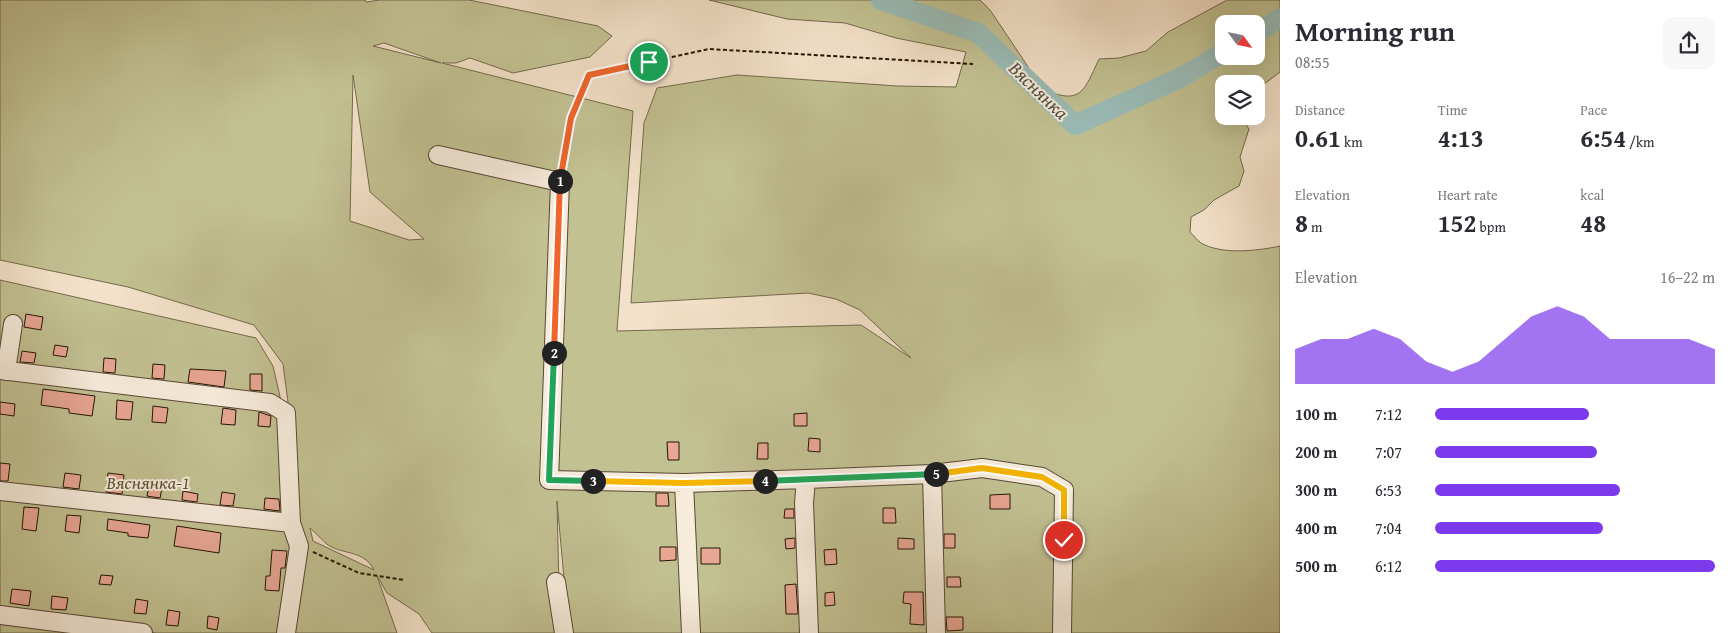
<!DOCTYPE html>
<html lang="en">
<head>
<meta charset="utf-8">
<style>
	:root { --surface:#fff; --page:#f7f7f7; --text:#2b2b33; --muted:#7c7c81; --accent:#7c3aed }
	body { margin:0; font-family:"Gentium Book Plus",serif; background:var(--page); color:var(--text); height:100vh; display:flex; flex-direction:column; font-size:19px; white-space:nowrap }
	* { box-sizing:border-box; margin:0 }
	p { font-size:16px; color:var(--muted) }
	.icon { flex:none; width:28px; height:28px; fill:none; stroke:currentColor; stroke-width:2; stroke-linecap:round; stroke-linejoin:round }
	.map { position:relative; flex:1; overflow:hidden }
	.panel { display:flex; flex-direction:column; background:var(--surface); width:450px }
	.panel>* { flex:none }
	.needle { width:32px; rotate:123deg }
	.fabs { position:absolute; left:1215px; top:15px; display:grid; gap:10px }
	.fabs a { display:grid; place-items:center; width:50px; height:50px; border-radius:10px; background:var(--surface); box-shadow:0 5px 20px #0002; font-size:25px }
	.pin { position:absolute; display:grid; place-items:center; width:42px; height:42px; color:#fff; margin:-21px; border:2px solid #fff; border-radius:50%; box-shadow:0 1px 5px #0007 }
	.km { position:absolute; width:25px; height:25px; margin:-12px; border-radius:50%; background:#222; color:#fff; font-size:14px; line-height:25px; text-align:center }
	.round { display:grid; place-items:center; flex:none; width:52px; height:52px; border-radius:10px; background:var(--page) }
	.headline { display:flex; align-items:center; justify-content:space-between; height:85px; padding:0 15px }
	h1 { font-size:28px; font-weight:700; line-height:38px }
	.figures { display:grid; grid-template-columns:repeat(3,1fr); gap:8px; height:85px; padding:5px 15px }
	.figures div { display:grid; align-content:center }
	.figures b { font-size:25px; font-weight:700 }
	.figures small { font-size:14px; font-weight:400 }
	.figures p { font-size:14px }
	.chart { height:140px; padding:10px 15px }
	.chart p { display:flex; justify-content:space-between }
	.chart svg { width:100%; height:90px; margin-top:5px; fill:var(--accent); opacity:.7 }
	ul { padding:0 15px; list-style:none; font-size:16px }
	li { display:grid; grid-template-columns:80px 60px 1fr; align-items:center; height:38px }
	li i { height:12px; border-radius:6px; background:var(--accent) }
	main { display:flex; flex:1; min-height:0 }
	.map>svg:first-child { display:block }
	.green { fill:#c2c192; stroke:#736a4b; fill-rule:evenodd }
	.lines { fill:none; stroke-linecap:round; stroke-linejoin:round }
	.river { stroke:#9bbdb8; stroke-width:20 }
	.building { fill:#e8a694; stroke:#241404 }
	.minor-casing { stroke:#584735; stroke-width:20 }
	.path { stroke:#241404; stroke-width:2; stroke-dasharray:4 2.5; stroke-linecap:butt }
	.minor { stroke:#f7ecdc; stroke-width:18 }
	.split-1-casing { stroke:#fff; stroke-width:10 }
	.split-2-casing { stroke:#fff; stroke-width:10 }
	.split-3-casing { stroke:#fff; stroke-width:10 }
	.split-4-casing { stroke:#fff; stroke-width:10 }
	.split-5-casing { stroke:#fff; stroke-width:10 }
	.split-6-casing { stroke:#fff; stroke-width:10 }
	.split-1 { stroke:#f0652b; stroke-width:6 }
	.split-2 { stroke:#f0652b; stroke-width:6 }
	.split-3 { stroke:#22a559; stroke-width:6 }
	.split-4 { stroke:#f5b400; stroke-width:6 }
	.split-5 { stroke:#22a559; stroke-width:6 }
	.split-6 { stroke:#f5b400; stroke-width:6 }
	.labels { text-anchor:middle; dominant-baseline:central; stroke-width:4; stroke-linejoin:round; paint-order:stroke }
	.park-label { font-size:18px; font-style:italic; fill:#5b5136; stroke:#f7ecdc }
	.water-label { font-size:19px; font-style:italic; fill:#4e4f43; stroke:#f7ecdc }
</style>
</head>
<body>
<main>
<div class="map">
<svg width="1280" height="633" viewBox="0 0 1280 633">
	<rect width="100%" height="100%" fill="#f3e1c9"/>
	<filter id="stains"><feTurbulence type="fractalNoise" baseFrequency=".004" numOctaves="4"/><feColorMatrix values="0 0 0 0 .2 0 0 0 0 .09 0 0 0 0 .02 0 0 0 .5 -.17"/></filter>
	<radialGradient id="worn" r=".72"><stop offset=".6" stop-color="#630" stop-opacity="0"/><stop offset="1" stop-color="#630" stop-opacity=".3"/></radialGradient>
	<path class="green" d="M0,0H365L366,2L380,0H469L598,26L612,36L590,57L513,73L470,58L456,63H442L633,111L617,331L861,325L911,358L860,310L836,299L808,293L631,303L644,123L657,88L737,75L897,86L956,87L966,52L896,38L845,23L787,19L709,0H980L990,10L1043,89C1081,106 1084,91 1099,59L1119,58L1146,51L1168,32L1227,0H1280V72L1256,90V84H1224V116H1240L1249,129L1240,157L1244,171L1239,186L1214,200L1204,210L1191,217L1190,232C1193,235 1197,240 1201,243C1222,255 1257,251 1280,246V633H569L557,501L560,633H432L419,614L387,593L377,576L397,633H157L0,615V280L256,338L273,366L297,471L283,364L254,325L128,287L0,260ZM1224,24H1256V56H1224ZM384,43L441,63L373,46ZM353,75L370,192L424,239L409,240L350,221ZM310,528C316,533 322,540 328,545C344,555 364,550 374,570L313,541Z
		M0,621L100,633H0Z"/>
	<g class="lines">
		<path class="river" d="M881,0L978,33L1075,125L1180,78L1224,52
			M1256,33L1280,18"/>
	</g>
	<path class="building" d="M26,314L43,317L41,330L24,327Z
		M55,345L68,347L66,357L53,355Z
		M22,351L36,353L34,363L20,362Z
		M104,358L116,359L115,373L103,372Z
		M153,364L165,365L164,379L152,378Z
		M190,369L226,371L224,387L188,382Z
		M250,374H262V391L250,390Z
		M43,389L95,396L92,416L69,413V409L41,405Z
		M117,400L133,402L131,420L116,419Z
		M0,402L15,404L14,416L0,414Z
		M153,406L168,408L166,423L152,422Z
		M223,408L236,410L235,425L221,424Z
		M259,412L271,416L270,427L258,426Z
		M807,413V426H794V414Z
		M809,438L820,439V452L808,451Z
		M667,442H679V460H668Z
		M758,443H768V459H757Z
		M0,463L10,464L8,481H0Z
		M65,473L81,475L79,489L63,487Z
		M108,473L124,475L122,494L106,492Z
		M149,486L162,488L160,498L147,496Z
		M183,491L198,494L197,502L182,500Z
		M222,492L235,494L233,506L220,505Z
		M656,493H668L669,506H656Z
		M1010,494V509H990V495Z
		M265,498L279,499L280,511L264,509Z
		M24,507L39,508L36,531L22,529Z
		M883,508H895L896,523H883Z
		M785,509H794V518H784Z
		M67,515L81,516L79,533L65,531Z
		M108,519L150,525L148,538L128,536V533L107,530Z
		M177,526L221,533L219,553L174,546Z
		M944,534H955V548H944Z
		M795,538V548L786,549L785,539Z
		M898,538L914,539V549H898Z
		M660,547H676V560L660,561Z
		M701,548H720V564H701Z
		M836,549L837,564L825,565L824,550Z
		M272,550L287,551L285,568H281L279,591L265,590L266,576H270Z
		M101,575L113,576L111,585L99,584Z
		M947,577H960L961,587H947Z
		M796,584L798,614H786L785,585Z
		M12,589L31,591L29,606L10,603Z
		M834,592L835,605L825,606V593Z
		M904,592H923L924,625L910,624L911,604L903,603Z
		M52,596L68,598L66,610L51,609Z
		M136,599L148,601L146,614L134,613Z
		M168,610L180,612L178,626L166,625Z
		M208,616L219,618L217,630L207,628Z
		M946,617H963V630L947,631Z"/>
	<g class="lines">
		<g class="minor-casing">
			<path id="minor" d="M438,155L560,182L549,480L684,483L806,479L932,474L982,468L1042,477L1064,490L1062,633
				M0,370L270,403L286,413L291,523L299,546L286,633
				M6,371L13,324
				M932,474L936,633
				M806,479L804,503L809,633
				M684,483L691,633
				M0,491L291,523
				M556,582L564,633
				M0,615L143,633"/>
		</g>
		<path class="path" d="M563,168L571,118L589,75L709,49L973,64
			M313,552L359,573L404,580"/>
		<use href="#minor" class="minor"/>
	</g>
	<g class="lines">
		<g class="split-1-casing">
			<path id="split-1" d="M560,181L571,118L589,75L649,62"/>
		</g>
		<g class="split-2-casing">
			<path id="split-2" d="M554,353L560,181"/>
		</g>
		<g class="split-3-casing">
			<path id="split-3" d="M554,353L549,480L593,481"/>
		</g>
		<g class="split-4-casing">
			<path id="split-4" d="M593,481L684,483L765,481"/>
		</g>
		<g class="split-5-casing">
			<path id="split-5" d="M765,481L936,474"/>
		</g>
		<g class="split-6-casing">
			<path id="split-6" d="M936,474L982,468L1042,477L1064,490V540"/>
		</g>
		<use href="#split-1" class="split-1"/>
		<use href="#split-2" class="split-2"/>
		<use href="#split-3" class="split-3"/>
		<use href="#split-4" class="split-4"/>
		<use href="#split-5" class="split-5"/>
		<use href="#split-6" class="split-6"/>
	</g>
	<g class="labels">
		<g class="park-label">
			<text x="148" y="482">Вяснянка-1</text>
		</g>
		<g class="water-label">
			<text transform="translate(1039 90) rotate(44)">Вяснянка</text>
		</g>
	</g>
	<rect width="100%" height="100%" filter="url(#stains)"/>
	<rect width="100%" height="100%" fill="url(#worn)"/>
</svg>
<div class="fabs">
<a><svg class="needle" viewBox="-14 -14 28 28"><path d="M0-13l5 13h-10z" fill="#e53935"/><path d="M0 13l5-13h-10z" fill="#7c7c81"/></svg></a>
<a><svg class="icon" aria-label="layers" viewBox="0 0 24 24"><path d="M12 4l9 5-9 5-9-5zM3 14l9 5 9-5"/></svg></a>
</div>
<div class="pin" style="left:649px;top:62px;background:#1e9e55"><svg class="icon" aria-label="arrive" viewBox="0 0 24 24"><path d="M6 21V4h12l-3 4 3 4H6"/></svg></div>
<div class="pin" style="left:1064px;top:540px;background:#d93025"><svg class="icon" aria-label="check" viewBox="0 0 24 24"><path d="M5 12l5 5 9-10"/></svg></div>
<b class="km" style="left:560px;top:181px">1</b>
<b class="km" style="left:554px;top:353px">2</b>
<b class="km" style="left:593px;top:481px">3</b>
<b class="km" style="left:765px;top:481px">4</b>
<b class="km" style="left:936px;top:474px">5</b>
</div>
<section class="panel">
<div class="headline"><div><h1>Morning run</h1><p>08:55</p></div><a class="round"><svg class="icon" aria-label="share" viewBox="0 0 24 24"><path d="M12 15V3M7 8l5-5 5 5M5 13v7h14v-7"/></svg></a></div>
<div class="figures">
<div><p>Distance</p><b>0.61<small> km</small></b></div>
<div><p>Time</p><b>4:13</b></div>
<div><p>Pace</p><b>6:54<small> /km</small></b></div>
</div>
<div class="figures">
<div><p>Elevation</p><b>8<small> m</small></b></div>
<div><p>Heart rate</p><b>152<small> bpm</small></b></div>
<div><p>kcal</p><b>48</b></div>
</div>
<div class="chart"><p><span>Elevation</span>16–22 m</p>
<svg viewBox="0 0 160 44" preserveAspectRatio="none"><path d="M0 44V27L10 22L20 22L30 17L40 22L50 33L60 38L70 33L80 22L90 11L100 6L110 11L120 22L130 22L140 22L150 22L160 27V44z"/></svg>
</div>
<ul>
<li><b>100 m</b>7:12<i style="width:55%"></i></li>
<li><b>200 m</b>7:07<i style="width:58%"></i></li>
<li><b>300 m</b>6:53<i style="width:66%"></i></li>
<li><b>400 m</b>7:04<i style="width:60%"></i></li>
<li><b>500 m</b>6:12<i style="width:100%"></i></li>
</ul>
</section>
</main>
</body>
</html>
